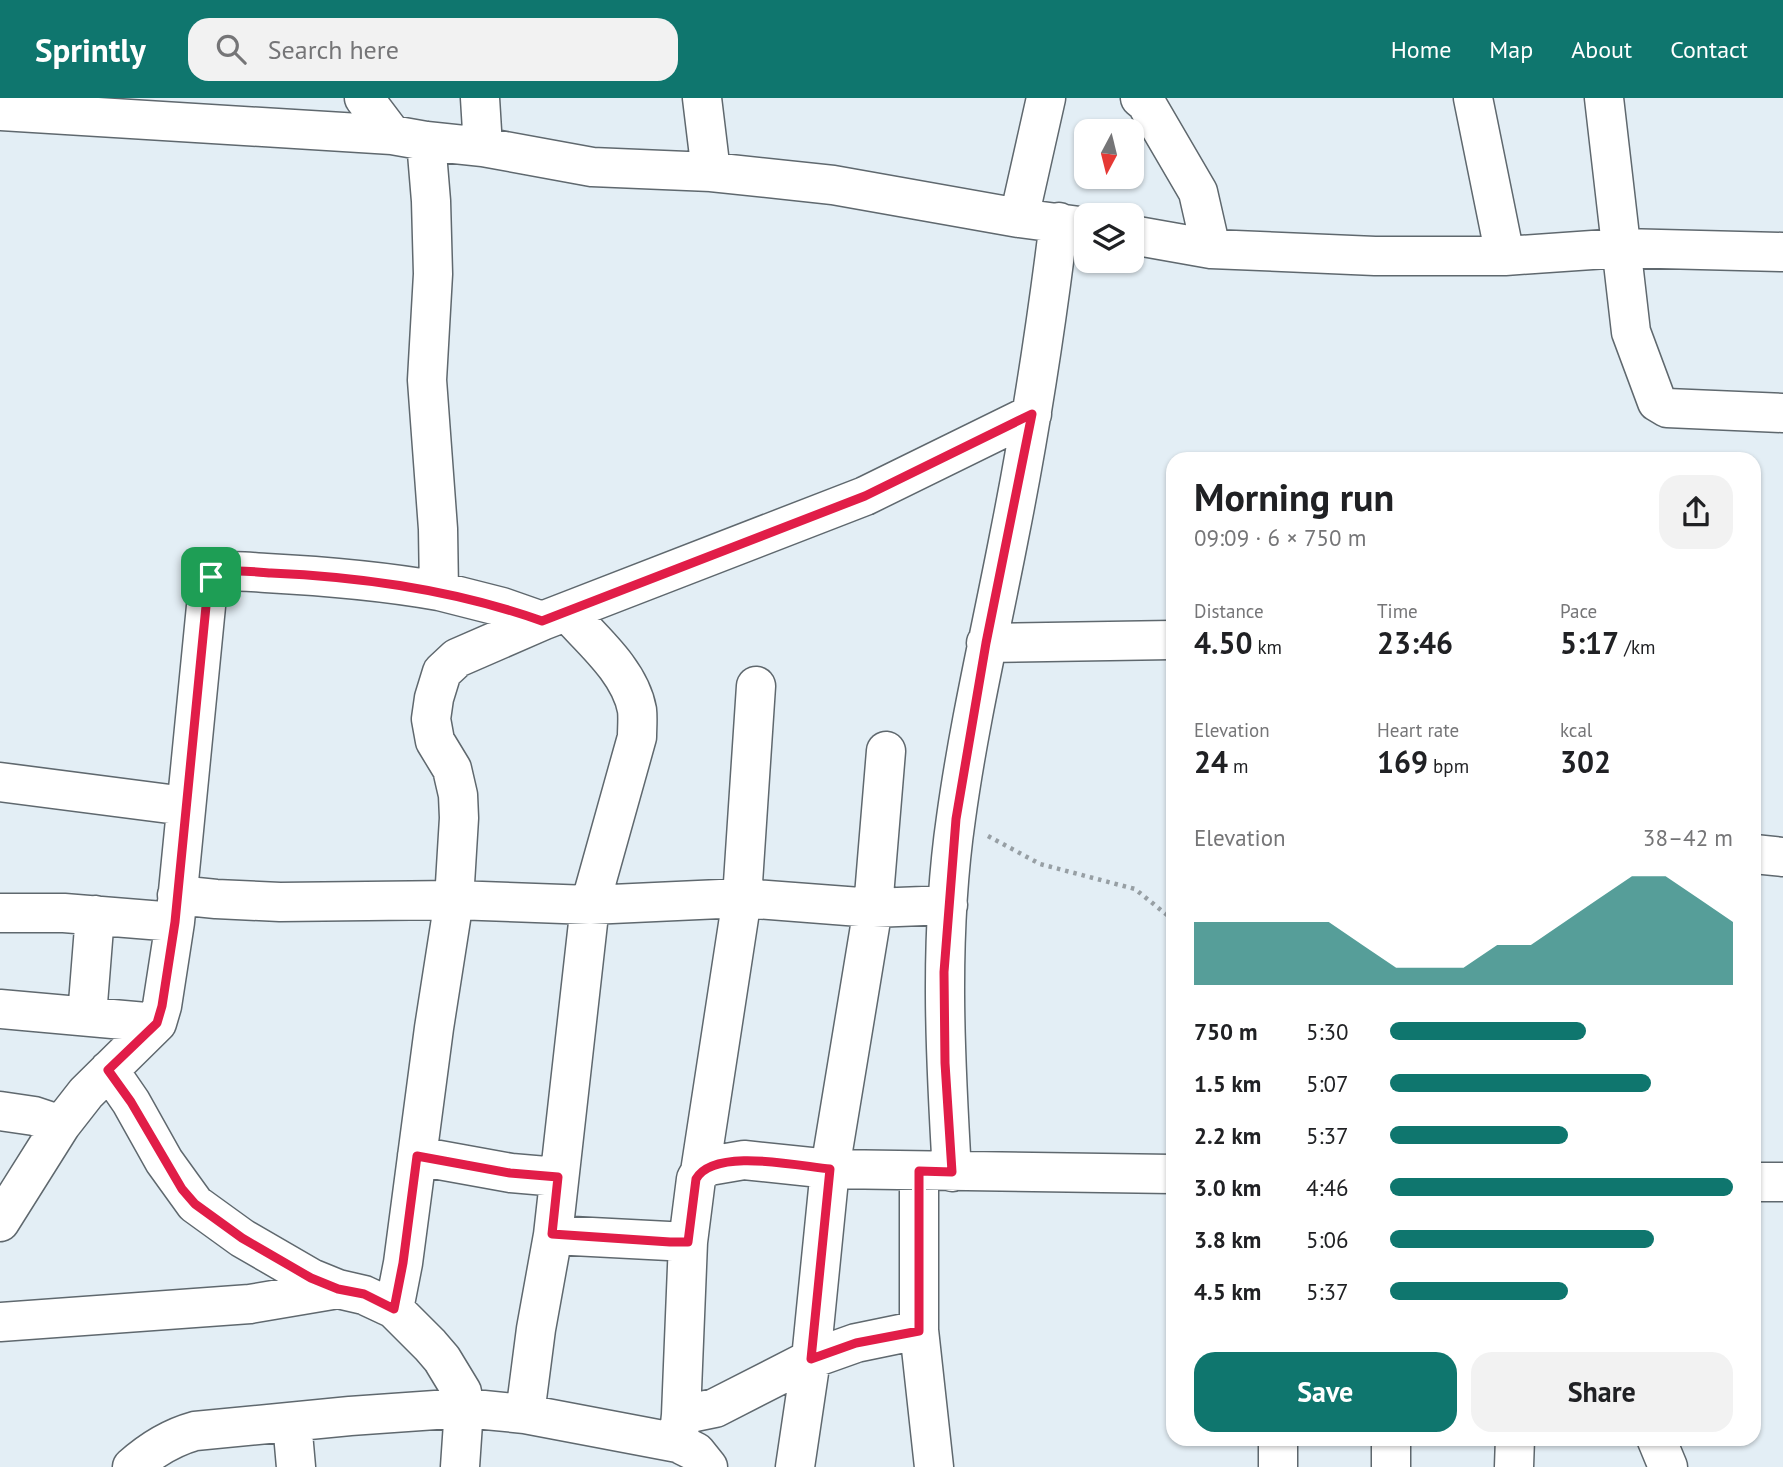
<!DOCTYPE html>
<html lang="en">
<head>
<meta charset="utf-8">
<style>
	:root { --surface:#fff; --page:#f2f2f2; --text:#202124; --muted:#757577; --accent:#0f766e }
	body { margin:0; font-family:"PT Sans",sans-serif; background:var(--page); color:var(--text); height:100vh; display:flex; flex-direction:column; font-size:26px; white-space:nowrap }
	* { box-sizing:border-box; margin:0 }
	p { font-size:23px; color:var(--muted) }
	.icon { flex:none; width:38px; height:38px; fill:none; stroke:currentColor; stroke-width:2; stroke-linecap:round; stroke-linejoin:round }
	.map { position:relative; flex:1; overflow:hidden }
	.side { position:absolute; left:1166px; top:354px; width:595px; height:994px; display:flex; flex-direction:column; background:var(--surface); border-radius:21px; box-shadow:0 2px 5px #0004 }
	.side>* { flex:none }
	.needle { width:46px; rotate:187deg }
	.buttons { position:absolute; left:1074px; top:21px; display:grid; gap:14px }
	.buttons a { display:grid; place-items:center; width:70px; height:70px; border-radius:14px; background:var(--surface); box-shadow:0 2px 5px #0004; font-size:35px }
	.pin { position:absolute; display:grid; place-items:center; width:60px; height:60px; color:#fff; margin:-30px; border-radius:14px; box-shadow:0 4px 10px #0006 }
	.round { display:grid; place-items:center; flex:none; width:74px; height:74px; border-radius:21px; background:var(--page) }
	.head { display:flex; align-items:center; justify-content:space-between; height:119px; padding:0 28px }
	h1 { font-size:38px; font-weight:700; line-height:52px }
	.figures { display:grid; grid-template-columns:repeat(3,1fr); gap:10px; height:119px; padding:7px 28px }
	.figures div { display:grid; align-content:center }
	.figures b { font-size:30px; font-weight:700 }
	.figures small { font-size:19px; font-weight:400 }
	.figures p { font-size:19px }
	.chart { height:196px; padding:14px 28px }
	.chart p { display:flex; justify-content:space-between }
	.chart svg { width:100%; height:126px; margin-top:7px; fill:var(--accent); opacity:.7 }
	.primary-button { display:flex; gap:14px; margin-top:auto; padding:14px 28px }
	.primary-button a { flex:1; height:80px; border-radius:21px; background:var(--accent); color:#fff; font-size:28px; font-weight:700; line-height:80px; text-align:center }
	.primary-button a+a { background:var(--page); color:var(--text) }
	ul { padding:0 28px; list-style:none; font-size:23px }
	li { display:grid; grid-template-columns:112px 84px 1fr; align-items:center; height:52px }
	li i { height:18px; border-radius:9px; background:var(--accent) }
	header { display:flex; align-items:center; gap:42px; box-sizing:border-box; height:98px; padding:0 35px; background:var(--accent); color:#fff }
	header strong { font-size:33px }
	nav { display:flex; gap:38px; margin-inline-start:auto; font-size:24px }
	.search { width:490px; height:63px; background:var(--page); display:flex; align-items:center; gap:18px; box-sizing:border-box; padding:0 24px; border-radius:21px; color:var(--muted); font-size:26px }
	.map>svg:first-child { display:block }
	.lines { fill:none; stroke-linecap:round; stroke-linejoin:round }
	.minor-casing { stroke:#5f686e; stroke-width:41 }
	.path { stroke:#979fa4; stroke-width:4.5; stroke-dasharray:3.5 5; stroke-linecap:butt }
	.minor { stroke:#fff; stroke-width:38 }
	.route-casing { stroke:#fff; stroke-width:14 }
	.route { stroke:#e11d48; stroke-width:9 }
</style>
</head>
<body>
<header>
<strong>Sprintly</strong>
<div class="search"><svg class="icon" aria-label="search" viewBox="0 0 24 24"><circle cx="10" cy="10" r="6"/><path d="M15 15l6 6"/></svg>Search here</div>
<nav><a>Home</a><a>Map</a><a>About</a><a>Contact</a></nav>
</header>
<div class="map">
<svg width="1783" height="1369" viewBox="0 0 1783 1369">
	<rect width="100%" height="100%" fill="#e3eef5"/>
	<g class="lines">
		<g class="minor-casing">
			<path id="minor" d="M364,0L392,37
				M480,0L483,49
				M702,0L711,74
				M1140,0L1146,5L1198,94L1211,151
				M1473,0L1505,158
				M1604,0L1631,234L1657,304L1667,310L1783,315
				M0,13L392,37L426,43L483,49L592,69L711,74L833,87L1019,120L1087,129
				M426,43L431,103L433,176L427,282L438,431L439,493L502,509L542,523
				M1019,120L1046,0
				M1132,137L1211,151L1375,158H1505L1621,150L1783,154
				M986,545L1172,542
				M0,684L185,708
				M1754,756L1783,759
				M177,797L216,801L280,804L454,802L590,807L742,800L873,810L948,807
				M0,815H64L175,824
				M0,911L157,925
				M87,918L95,817
				M109,972L131,1004L164,1063L195,1106L242,1140L311,1180L338,1191L364,1197L394,1211L430,1247L442,1261L462,1294L464,1310L460,1369
				M0,1013L34,1018L61,1027
				M417,1058L511,1075L558,1079
				M919,1073V1232L934,1369
				M700,1074L742,800L756,588
				M952,1074C945,956 939,837 956,720C969,625 991,532 1009,439C1030,334 1046,230 1059,124
				M1754,1084H1783
				M0,1124L61,1027L86,995L157,925L162,908L175,824L207,498L212,477C228,471 249,474 266,475C324,478 382,483 439,493
				M553,1137L688,1144
				M394,1211L403,1165L434,930L454,802L459,720L458,697L452,671L435,643L431,621L434,600L442,574L457,560L542,523L865,398L1032,316
				M0,1224L250,1206L338,1191
				M525,1316L536,1231L553,1137L590,807L637,639C637,630 638,620 637,612C630,573 591,541 567,514
				M681,1317L715,1310L811,1261L856,1245L919,1232
				M292,1324L296,1369
				M1656,1340L1668,1369
				M678,1345L681,1317L688,1144L696,1081L700,1074L709,1068L744,1062L830,1071L1172,1076
				M132,1369C151,1352 170,1340 195,1333L350,1318L464,1310L525,1316L678,1345L696,1354L708,1369
				M795,1369L811,1261L830,1071L873,810L886,653
				M1278,1369V1340
				M1391,1369V1340
				M1514,1369L1515,1340"/>
		</g>
		<path class="path" d="M988,738L1040,766L1135,791L1172,821"/>
		<use href="#minor" class="minor"/>
	</g>
	<g class="lines">
		<g class="route-casing">
			<path id="route" d="M1032,316L986,545L956,721L944,874L945,965L952,1074L919,1073V1233L856,1245L811,1261L830,1071C798,1068 714,1049 696,1081L688,1144H670L552,1136L558,1079L510,1075L417,1058L403,1165L394,1211L364,1196L338,1191L311,1180L242,1140L195,1106L182,1091L131,1004L108,972L157,925L162,908L175,824L207,498L212,477C230,470 253,474 271,475C364,479 455,492 542,523L865,398Z"/>
		</g>
		<use href="#route" class="route"/>
	</g>
</svg>
<div class="buttons">
<a><svg class="needle" viewBox="-14 -14 28 28"><path d="M0-13l5 13h-10z" fill="#e53935"/><path d="M0 13l5-13h-10z" fill="#757577"/></svg></a>
<a><svg class="icon" aria-label="layers" viewBox="0 0 24 24"><path d="M12 4l9 5-9 5-9-5zM3 14l9 5 9-5"/></svg></a>
</div>
<div class="pin" style="left:211px;top:479px;background:#1e9e55"><svg class="icon" aria-label="arrive" viewBox="0 0 24 24"><path d="M6 21V4h12l-3 4 3 4H6"/></svg></div>
<section class="side">
<div class="head"><div><h1>Morning run</h1><p>09:09 · 6 × 750 m</p></div><a class="round"><svg class="icon" aria-label="share" viewBox="0 0 24 24"><path d="M12 15V3M7 8l5-5 5 5M5 13v7h14v-7"/></svg></a></div>
<div class="figures">
<div><p>Distance</p><b>4.50<small> km</small></b></div>
<div><p>Time</p><b>23:46</b></div>
<div><p>Pace</p><b>5:17<small> /km</small></b></div>
</div>
<div class="figures">
<div><p>Elevation</p><b>24<small> m</small></b></div>
<div><p>Heart rate</p><b>169<small> bpm</small></b></div>
<div><p>kcal</p><b>302</b></div>
</div>
<div class="chart"><p><span>Elevation</span>38–42 m</p>
<svg viewBox="0 0 160 44" preserveAspectRatio="none"><path d="M0 44V22L10 22L20 22L30 22L40 22L50 30L60 38L70 38L80 38L90 30L100 30L110 22L120 14L130 6L140 6L150 14L160 22V44z"/></svg>
</div>
<ul>
<li><b>750 m</b>5:30<i style="width:57%"></i></li>
<li><b>1.5 km</b>5:07<i style="width:76%"></i></li>
<li><b>2.2 km</b>5:37<i style="width:52%"></i></li>
<li><b>3.0 km</b>4:46<i style="width:100%"></i></li>
<li><b>3.8 km</b>5:06<i style="width:77%"></i></li>
<li><b>4.5 km</b>5:37<i style="width:52%"></i></li>
</ul>
<div class="primary-button"><a>Save</a><a>Share</a></div>
</section>
</div>
</body>
</html>
